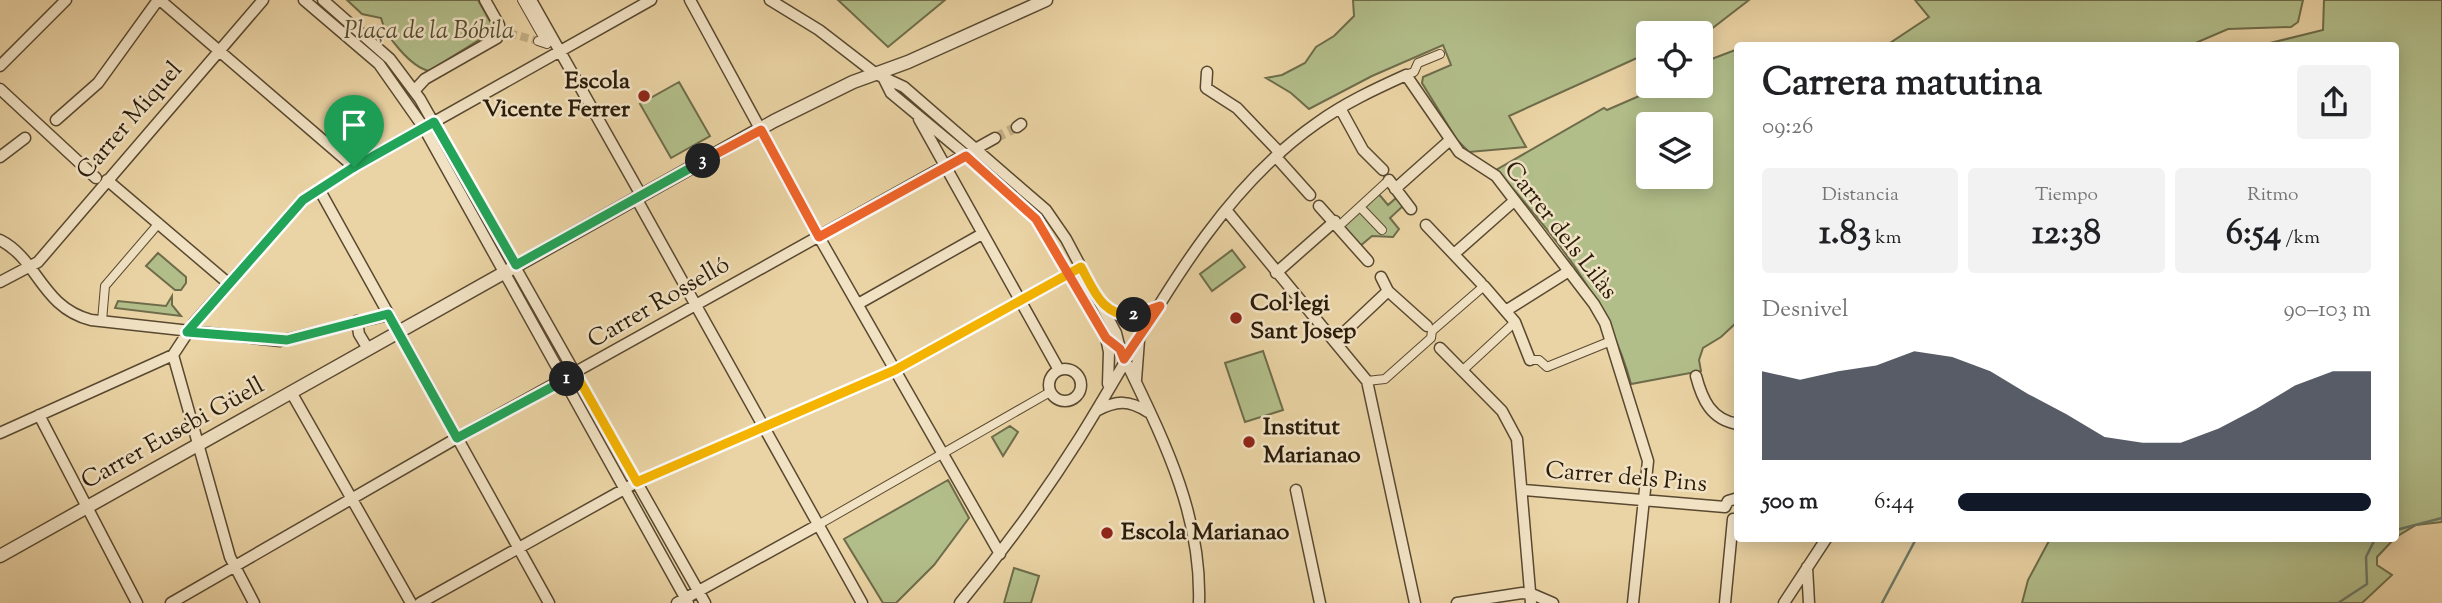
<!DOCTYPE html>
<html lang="es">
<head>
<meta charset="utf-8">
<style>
	:root { --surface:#fff; --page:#f2f2f2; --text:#202124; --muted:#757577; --accent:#111827 }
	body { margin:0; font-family:"Sorts Mill Goudy",serif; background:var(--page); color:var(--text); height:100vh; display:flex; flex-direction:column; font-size:26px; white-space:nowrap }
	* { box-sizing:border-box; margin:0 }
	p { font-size:23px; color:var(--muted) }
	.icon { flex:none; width:38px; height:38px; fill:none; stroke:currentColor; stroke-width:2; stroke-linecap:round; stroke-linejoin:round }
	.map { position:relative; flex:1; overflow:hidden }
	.sheet { position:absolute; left:1734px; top:42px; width:665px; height:500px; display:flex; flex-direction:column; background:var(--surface); border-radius:7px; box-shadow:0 4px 18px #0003 }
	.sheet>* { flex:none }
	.controls { position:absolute; left:1636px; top:21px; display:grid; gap:14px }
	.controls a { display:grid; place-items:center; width:77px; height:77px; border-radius:7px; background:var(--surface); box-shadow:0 4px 18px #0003; font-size:35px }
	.pin { position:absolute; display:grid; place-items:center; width:60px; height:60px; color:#fff; margin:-72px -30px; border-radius:50% 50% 50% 0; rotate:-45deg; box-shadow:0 0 7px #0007 }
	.pin .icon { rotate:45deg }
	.km { position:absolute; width:35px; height:35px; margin:-18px; border-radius:50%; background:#222; color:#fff; font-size:19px; line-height:35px; text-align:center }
	.round { display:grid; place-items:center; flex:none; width:74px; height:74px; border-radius:7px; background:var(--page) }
	.overview { display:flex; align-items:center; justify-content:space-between; height:119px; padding:0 28px }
	h1 { font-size:38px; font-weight:700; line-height:52px }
	.metrics { display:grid; grid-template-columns:repeat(3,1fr); gap:10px; height:119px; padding:7px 28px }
	.metrics div { display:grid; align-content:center; border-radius:7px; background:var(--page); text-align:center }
	.metrics b { font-size:35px; font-weight:700 }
	.metrics small { font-size:19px; font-weight:400 }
	.metrics p { font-size:19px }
	.chart { height:196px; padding:14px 28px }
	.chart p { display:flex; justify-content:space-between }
	.chart svg { width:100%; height:126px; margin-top:7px; fill:var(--accent); opacity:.7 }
	ul { padding:0 28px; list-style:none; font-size:23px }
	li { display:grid; grid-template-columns:112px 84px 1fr; align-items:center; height:52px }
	li i { height:18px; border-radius:9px; background:var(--accent) }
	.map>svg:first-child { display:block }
	.green { fill:#b2be8a; stroke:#6e6c4a; stroke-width:2; fill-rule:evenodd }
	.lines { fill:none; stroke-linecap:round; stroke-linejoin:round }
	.stream { stroke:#6c7967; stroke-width:2.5 }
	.pedestrian-tunnel { stroke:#c3ae85; stroke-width:8; stroke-dasharray:8 4; stroke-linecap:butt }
	.minor-tunnel { stroke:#c3ae85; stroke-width:10; stroke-dasharray:10 5; stroke-linecap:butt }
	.pedestrian-casing { stroke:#594930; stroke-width:10 }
	.minor-casing { stroke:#594930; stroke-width:13 }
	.tertiary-casing { stroke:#594930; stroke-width:15 }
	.pedestrian { stroke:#f1e2c4; stroke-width:8 }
	.minor { stroke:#f1e2c4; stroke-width:10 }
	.tertiary { stroke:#f1e2c4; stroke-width:12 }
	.split-1-casing { stroke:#fff; stroke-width:14 }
	.split-2-casing { stroke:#fff; stroke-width:14 }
	.split-3-casing { stroke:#fff; stroke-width:14 }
	.split-4-casing { stroke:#fff; stroke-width:14 }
	.split-1 { stroke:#22a559; stroke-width:9 }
	.split-2 { stroke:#f5b400; stroke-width:9 }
	.split-3 { stroke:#f0652b; stroke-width:9 }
	.split-4 { stroke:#22a559; stroke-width:9 }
	.poi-dot { fill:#8f2418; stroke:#f1e2c4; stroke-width:2.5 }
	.labels { text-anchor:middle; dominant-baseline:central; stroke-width:5; stroke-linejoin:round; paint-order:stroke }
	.park-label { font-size:24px; font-style:italic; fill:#524c30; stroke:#f1e2c4 }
	.poi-label { font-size:24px; font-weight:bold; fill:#291b0a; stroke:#f1e2c4; text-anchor:start }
	.street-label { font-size:24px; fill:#291b0a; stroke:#f1e2c4 }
</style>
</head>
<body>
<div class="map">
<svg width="2442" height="603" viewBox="0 0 2442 603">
	<rect width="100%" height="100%" fill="#ead3a4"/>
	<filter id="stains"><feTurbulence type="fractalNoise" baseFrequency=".00286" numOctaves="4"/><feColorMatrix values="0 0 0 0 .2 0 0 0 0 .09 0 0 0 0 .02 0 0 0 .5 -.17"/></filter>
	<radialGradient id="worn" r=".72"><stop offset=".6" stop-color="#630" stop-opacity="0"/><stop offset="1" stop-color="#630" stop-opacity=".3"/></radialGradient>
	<path class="green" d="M347,0H478L495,30L429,71C411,67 385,36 381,18L362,14Z
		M838,0H945L888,47Z
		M1353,0H1749L1701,37V33H1648V53L1509,116L1526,147L1469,152L1457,140L1422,83L1423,77L1451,65L1443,45L1372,76L1309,109L1291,93L1266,78L1282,75L1305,63L1316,47L1334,36L1354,16Z
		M1915,0H2303L2298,22L2291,27L2228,29L2191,45H1887L1929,17Z
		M2324,0H2442V522L2416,525L2396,537V46L2262,45L2323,30Z
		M1738,49V321L1721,337L1703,348L1699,360L1701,371L1631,384C1609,301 1553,233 1496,170L1604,108L1607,110L1662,86H1701V63ZM1648,124H1701V177H1648Z
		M679,82L710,136L671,158L640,104Z
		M1377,192L1388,205L1396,198L1403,206L1390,218L1399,229L1393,237L1372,236L1360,246L1342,224Z
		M1232,250L1245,267L1212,291L1200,274Z
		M158,253L186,277V283L181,290H175L146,266Z
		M172,296V305L181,316L115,308L118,301L166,306Z
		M1263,351L1283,410L1245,422L1225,363Z
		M1010,426L1018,432L1003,456L992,437Z
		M948,480L969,518L934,565L896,603H883L844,539Z
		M2050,539H2394L2377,557V565L2392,575L2362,603H2022L2028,580Z
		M1014,568L1039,576L1031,603H1004Z"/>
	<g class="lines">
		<path class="stream" d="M2396,530L2442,518
			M1882,603L1916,539
			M2338,603L2367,584L2366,557L2375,539"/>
		<path class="pedestrian-tunnel" d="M509,33L538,41"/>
		<path class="minor-tunnel" d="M995,138L1017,127"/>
		<g class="pedestrian-casing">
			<path id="pedestrian" d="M522,0L547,44L538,41
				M500,31L509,33
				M1406,75L1414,72L1418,63L1440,54
				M1360,207L1382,230
				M1339,226L1389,180
				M102,321L105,286L159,223
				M1530,360H1539L1547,367L1611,341
				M1462,371L1515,322
				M1367,381L1385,379L1431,338L1432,331L1484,286
				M818,525L1050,392"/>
		</g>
		<g class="minor-casing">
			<path id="minor" d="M160,0L354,167
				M304,0L379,64L424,128L688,603
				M323,0L390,59L420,99L705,603
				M531,0L641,195
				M690,0L819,237L1000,554
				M770,0L819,30L876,74L904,87L1046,210L1066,239L1116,333L1120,349C1159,431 1202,510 1199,603
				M0,66L66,0
				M1207,72L1206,88L1237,108L1280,153
				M884,79L891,93L979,166L1036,219L1106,338L1120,349
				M0,89L96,178
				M414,91L425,79L497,38L499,25L485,0
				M1340,108L1363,150L1383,170
				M919,119L1059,370
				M56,120L98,83L158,0
				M1017,127L1021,124
				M0,157L25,138
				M1276,157L1310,195
				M107,180L228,283
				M1389,180L1411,209
				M319,189L549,603
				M1395,189L1450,140
				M636,198L862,603
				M1319,206L1368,261
				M1226,210L1367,381L1415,603
				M1426,225L1481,283
				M0,240C38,259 41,307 91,320L280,341L388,315
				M1454,254L1514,201
				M1276,273L1335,221
				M1381,277L1388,291L1427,326
				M0,282L38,262L263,0
				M1484,286L1515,322L1530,360
				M858,304L982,234
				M1104,306C1122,322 1140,314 1160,306
				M1507,310L1569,271
				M357,321L359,334L368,349
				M1106,338L1109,352L1108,384
				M1335,341L1388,291
				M1440,348L1502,411L1517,439L1531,603
				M173,355L230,557L254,603
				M1049 385a16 16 0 1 1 32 0a16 16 0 1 1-32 0Z
				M1696,376C1702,399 1711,420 1738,424
				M1136,380L1139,340
				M291,392L411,603
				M1096,411C1117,400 1129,400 1148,412
				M39,415L137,603
				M0,433L173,355L194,323L303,200L354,167L651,0
				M1296,490L1320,603
				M1523,490L1725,507
				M1725,507L1728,501L1738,498
				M1807,567L1809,603
				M171,603L450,442L995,138
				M420,603L637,482L895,370L1081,267
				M677,603L818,525
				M960,603C1003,551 1043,496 1079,439C1147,330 1208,199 1317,123C1345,103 1375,89 1406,75L1459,152L1496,176L1594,304L1605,323L1648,461L1633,603
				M1457,603L1522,593L1532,594L1553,603
				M1725,603L1733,519
				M1784,603L1826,539"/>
		</g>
		<g class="tertiary-casing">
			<path id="tertiary" d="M0,556L774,121L853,82L908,62L1046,0"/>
		</g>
		<use href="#pedestrian" class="pedestrian"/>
		<use href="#minor" class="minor"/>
		<use href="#tertiary" class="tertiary"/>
	</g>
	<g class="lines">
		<g class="split-1-casing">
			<path id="split-1" d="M354,167L303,200L187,332L287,340L388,314L457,438L567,379"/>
		</g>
		<g class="split-2-casing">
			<path id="split-2" d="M567,379L576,374L637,482L895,370L1081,267C1094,291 1103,317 1134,315"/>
		</g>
		<g class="split-3-casing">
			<path id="split-3" d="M703,161L761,130L819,237L966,156L1036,219L1106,338L1120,349L1124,359L1160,306L1134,315"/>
		</g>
		<g class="split-4-casing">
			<path id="split-4" d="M354,167L434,122L516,265L703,161"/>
		</g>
		<use href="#split-1" class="split-1"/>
		<use href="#split-2" class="split-2"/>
		<use href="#split-3" class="split-3"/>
		<use href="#split-4" class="split-4"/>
	</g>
	<g class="poi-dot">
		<circle cx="644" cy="96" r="7"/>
		<circle cx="1236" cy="318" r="7"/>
		<circle cx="1249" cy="442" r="7"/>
		<circle cx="1107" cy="533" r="7"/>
	</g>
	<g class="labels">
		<g class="park-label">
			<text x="429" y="32">Plaça de la Bóbila</text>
		</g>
		<g class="poi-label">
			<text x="630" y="82" text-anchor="end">Escola<tspan x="630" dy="28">Vicente Ferrer</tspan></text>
			<text x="1250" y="304">Col·legi<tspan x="1250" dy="28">Sant Josep</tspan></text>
			<text x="1263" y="428">Institut<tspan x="1263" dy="28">Marianao</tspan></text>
			<text x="1121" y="533">Escola Marianao</text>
		</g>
		<g class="street-label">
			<text transform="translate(130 121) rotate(-49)">Carrer Miquel</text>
			<text transform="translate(1560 231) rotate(52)">Carrer dels Lilàs</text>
			<text transform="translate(659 303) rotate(-30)">Carrer Rosselló</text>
			<text transform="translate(173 434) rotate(-29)">Carrer Eusebi Güell</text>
			<text transform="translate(1626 478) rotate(5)">Carrer dels Pins</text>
		</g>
	</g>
	<rect width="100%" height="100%" filter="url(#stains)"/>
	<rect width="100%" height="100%" fill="url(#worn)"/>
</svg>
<div class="controls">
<a><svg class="icon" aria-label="locate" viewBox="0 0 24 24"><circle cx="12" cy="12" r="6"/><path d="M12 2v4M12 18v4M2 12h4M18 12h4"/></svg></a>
<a><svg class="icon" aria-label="layers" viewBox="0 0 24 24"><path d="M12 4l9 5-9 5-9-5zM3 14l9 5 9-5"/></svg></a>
</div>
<div class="pin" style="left:354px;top:167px;background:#1e9e55"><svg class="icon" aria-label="arrive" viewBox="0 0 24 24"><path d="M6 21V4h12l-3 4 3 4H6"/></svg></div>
<b class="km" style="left:567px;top:379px">1</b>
<b class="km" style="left:1134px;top:315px">2</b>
<b class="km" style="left:703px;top:161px">3</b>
<section class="sheet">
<div class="overview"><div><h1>Carrera matutina</h1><p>09:26</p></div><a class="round"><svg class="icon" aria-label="share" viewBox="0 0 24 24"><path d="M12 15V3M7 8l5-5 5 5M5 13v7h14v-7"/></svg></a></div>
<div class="metrics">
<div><p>Distancia</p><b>1.83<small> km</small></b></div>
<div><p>Tiempo</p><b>12:38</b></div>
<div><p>Ritmo</p><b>6:54<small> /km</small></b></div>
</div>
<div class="chart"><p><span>Desnivel</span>90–103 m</p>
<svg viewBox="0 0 160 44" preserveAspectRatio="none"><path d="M0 44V13L10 16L20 13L30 11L40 6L50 8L60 13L70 21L80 28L90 36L100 38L110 38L120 33L130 26L140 18L150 13L160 13V44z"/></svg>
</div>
<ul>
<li><b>500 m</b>6:44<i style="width:100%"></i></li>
</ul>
</section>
</div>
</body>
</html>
